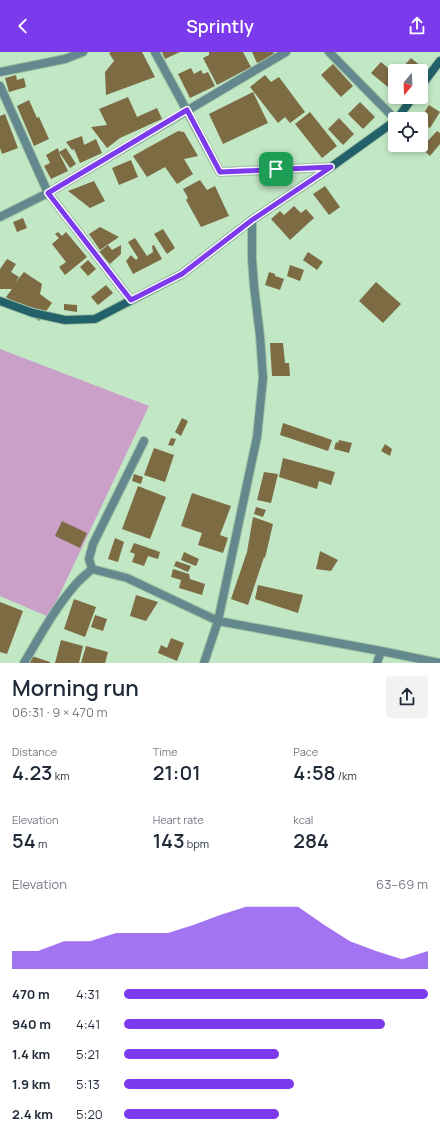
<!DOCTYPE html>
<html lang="en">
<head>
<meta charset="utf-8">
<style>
	:root { --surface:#fff; --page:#f2f2f3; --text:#1f2937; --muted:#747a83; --accent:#7c3aed }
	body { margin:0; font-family:Manrope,sans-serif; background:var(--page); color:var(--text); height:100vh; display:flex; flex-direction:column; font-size:15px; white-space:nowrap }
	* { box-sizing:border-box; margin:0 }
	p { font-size:13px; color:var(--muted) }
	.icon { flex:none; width:22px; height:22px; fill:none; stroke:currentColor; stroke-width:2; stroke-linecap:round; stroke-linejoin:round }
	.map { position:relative; height:611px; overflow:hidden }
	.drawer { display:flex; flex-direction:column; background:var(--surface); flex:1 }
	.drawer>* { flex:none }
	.needle { width:26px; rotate:199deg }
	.buttons { position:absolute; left:388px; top:12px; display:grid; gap:8px }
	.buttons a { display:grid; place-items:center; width:40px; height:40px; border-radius:4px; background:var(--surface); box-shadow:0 2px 6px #0003; font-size:20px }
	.pin { position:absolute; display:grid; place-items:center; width:34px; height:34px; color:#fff; margin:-17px; border-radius:8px; box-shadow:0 2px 6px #0006 }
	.round { display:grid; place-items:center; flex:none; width:42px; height:42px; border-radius:4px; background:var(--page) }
	.overview { display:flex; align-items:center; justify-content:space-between; height:68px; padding:0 12px }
	h1 { font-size:22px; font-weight:600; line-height:30px }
	.stats { display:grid; grid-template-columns:repeat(3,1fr); gap:6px; height:68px; padding:4px 12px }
	.stats div { display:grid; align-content:center }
	.stats b { font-size:20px; font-weight:600 }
	.stats small { font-size:11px; font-weight:400 }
	.stats p { font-size:11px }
	.chart { height:112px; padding:8px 12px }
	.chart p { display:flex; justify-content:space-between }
	.chart svg { width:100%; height:72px; margin-top:4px; fill:var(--accent); opacity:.7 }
	ul { padding:0 12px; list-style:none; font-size:13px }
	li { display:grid; grid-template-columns:64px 48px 1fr; align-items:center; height:30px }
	li i { height:10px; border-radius:5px; background:var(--accent) }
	header { display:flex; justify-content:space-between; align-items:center; height:52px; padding:0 12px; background:var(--accent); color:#fff; font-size:18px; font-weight:600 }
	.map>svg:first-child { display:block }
	.green { fill:#caa0c8 }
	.building { fill:#7d6b43 }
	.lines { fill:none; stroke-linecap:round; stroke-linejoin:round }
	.street-casing { stroke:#a0c2a3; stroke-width:10 }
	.secondary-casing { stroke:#a0c2a3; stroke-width:10 }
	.street { stroke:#63898e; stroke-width:8 }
	.secondary { stroke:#22616a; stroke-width:8 }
	.route-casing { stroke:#fff; stroke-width:8 }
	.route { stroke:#7c3aed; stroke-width:5 }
</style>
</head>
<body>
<header><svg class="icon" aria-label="back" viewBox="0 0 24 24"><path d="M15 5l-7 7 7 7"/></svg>Sprintly<svg class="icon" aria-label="share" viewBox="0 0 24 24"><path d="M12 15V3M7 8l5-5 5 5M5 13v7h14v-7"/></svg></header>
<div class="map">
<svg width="440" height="611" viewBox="0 0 440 611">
	<rect width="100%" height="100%" fill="#c1e7c4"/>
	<path class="green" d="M0,297L149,354L49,565L0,544Z"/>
	<path class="building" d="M111,0H142L155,25L106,43L105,20L114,9L109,1Z
		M162,0H180L165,7Z
		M209,0H243L251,15L217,33L203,6L209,3Z
		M252,0H273L275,3L257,11Z
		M411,6L422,15L418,19H399Z
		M381,10L395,22V41L371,21Z
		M333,12L353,34L341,45L321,23Z
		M191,16L194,22L201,18L203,22L208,20L215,34L190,46L178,22Z
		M16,23L17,28L24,26L26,35L9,40L5,26Z
		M265,23L271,30L279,25L305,60L290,71L285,65L278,71L250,35Z
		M253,40L268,71L223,92L209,62Z
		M128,45L137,65L157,56L162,67L120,86L107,96L91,75L107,73L99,57Z
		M29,48L37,66L39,65L49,87L34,94L17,54Z
		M360,50L375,65L363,77L348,62Z
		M429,53L440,60L430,76L421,71L420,67Z
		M310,60L337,94L322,106L295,72Z
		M5,62L18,96L2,102L0,96V64Z
		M339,66L354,82L343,93L328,77Z
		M178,79L184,80L198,104L184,107L193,122L177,132L165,115L147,125L133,104Z
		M421,79L428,86L421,93Z
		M437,79L440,81V92L430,104L421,96Z
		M82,84L84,93L96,87L102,101L80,111L74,97L72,98L66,90Z
		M58,96L60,103L68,119L51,127L44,114L50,111L46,103Z
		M66,96L76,112L70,116L59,100Z
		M131,108L138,125L119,133L112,116Z
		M200,128L207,138L215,134L229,164L201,175L186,148L188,146L183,137Z
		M94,129L105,149L90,156L68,139Z
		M325,134L340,155L329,163L313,142Z
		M294,154L301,161L306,157L314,166L290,188L271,167L280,159L284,163Z
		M23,166L27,176L17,180L13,170Z
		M100,175L119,185L100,198L89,182Z
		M163,177L175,196L167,202L154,182Z
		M58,180L62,184L66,180L87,205L65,223L59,215L66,210L52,192L59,186L55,182Z
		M135,186L147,204L153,200L152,194L154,193L162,207L133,222L126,209L131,203L136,208L138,206L128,190Z
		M108,193L112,198L121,193V202L110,212L99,200Z
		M308,200L323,210L317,218L303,208Z
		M7,207L16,212L11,220L19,225L15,231L24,220L42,232L40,242L52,251L39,269L6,245L12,237H0V217Z
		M88,208L96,217L88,224L80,215Z
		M290,213L304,218L300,229L287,224Z
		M269,220L275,222V224L284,227L280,238L265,233Z
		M376,230L401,252L383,271L359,249Z
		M106,233L113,241L98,253L91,245Z
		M64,252L77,253V260L64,258Z
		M270,291H283L285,311H289L290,324H272Z
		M182,366L188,369L181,384L175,380Z
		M283,371L332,388L328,399L280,383Z
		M171,386L176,387L173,394L168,393Z
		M339,388L352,391L349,401L334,397L336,390L338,391Z
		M385,392L392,397L390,404L381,399Z
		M154,396L174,403L165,430L144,423Z
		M283,406L335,420L331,433L319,429L317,437L279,425Z
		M264,420L278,422L271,451L257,448Z
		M134,422L143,425L141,432L132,429Z
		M138,434L166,445L150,487L122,477Z
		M192,441L231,454L220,483L228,486L223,501L198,493L202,481L181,474Z
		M256,455L266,458L263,465L254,462Z
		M253,465L273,472L265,506L264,505L248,553L231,547L247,500Z
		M62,469L87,481L80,496L55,484Z
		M115,486L124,490L118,510L108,507Z
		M134,491L160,500L158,507L148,504L144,514L132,510L135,502L130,500Z
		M320,499L338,508L331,519L316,517Z
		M184,500L199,507L196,514L181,508Z
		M176,509L191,514L188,520L174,514Z
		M173,517L189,522L190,527L205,532L202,543L179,536L181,528L171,525Z
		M258,533L303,543L298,561L255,547Z
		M136,543L158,550L146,569L130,564Z
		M74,547L96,555L85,585L64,577Z
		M0,550L23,559L7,602L0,600Z
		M95,563L107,567L103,579L91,575Z
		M171,586L184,591L177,609L158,601L161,593L167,596Z
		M61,588L83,594L79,611H55Z
		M86,594L108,600L105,611H81Z
		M32,604L50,610V611H30Z"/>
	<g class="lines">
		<g class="street-casing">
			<path id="street" d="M155,0L220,120L331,115
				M329,0L395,67
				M0,20L65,7L83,0
				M0,34L48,141L131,248
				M0,165L48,141L286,0
				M92,517L89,507L93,492L144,389
				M24,611C40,584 55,556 76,532C81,526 87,522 92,517L127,526L218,569L381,599L440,611
				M204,611L218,569L257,385L263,326L260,284L254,234L252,207V168
				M377,611L381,599"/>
		</g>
		<g class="secondary-casing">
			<path id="secondary" d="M421,34L440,9
				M397,67L413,45
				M0,249L33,261L65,268L95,267L182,222L252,168L331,115L395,69"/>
		</g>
		<use href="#street" class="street"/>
		<use href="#secondary" class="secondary"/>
	</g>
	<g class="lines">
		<g class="route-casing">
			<path id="route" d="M187,58L220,120L331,115L252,168L182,222L131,248L48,141Z"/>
		</g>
		<use href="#route" class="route"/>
	</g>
</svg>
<div class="buttons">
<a><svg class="needle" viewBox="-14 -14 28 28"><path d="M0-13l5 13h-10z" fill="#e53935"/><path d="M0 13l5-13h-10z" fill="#747a83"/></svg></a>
<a><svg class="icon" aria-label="locate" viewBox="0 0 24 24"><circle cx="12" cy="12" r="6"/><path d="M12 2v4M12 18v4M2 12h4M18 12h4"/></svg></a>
</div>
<div class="pin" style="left:276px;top:117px;background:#1e9e55"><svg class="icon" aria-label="arrive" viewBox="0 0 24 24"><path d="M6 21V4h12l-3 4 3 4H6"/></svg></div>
</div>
<section class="drawer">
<div class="overview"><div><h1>Morning run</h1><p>06:31 · 9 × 470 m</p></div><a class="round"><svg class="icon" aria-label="share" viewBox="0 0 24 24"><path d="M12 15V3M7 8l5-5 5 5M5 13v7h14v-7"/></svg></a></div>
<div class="stats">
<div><p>Distance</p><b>4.23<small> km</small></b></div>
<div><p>Time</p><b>21:01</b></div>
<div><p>Pace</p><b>4:58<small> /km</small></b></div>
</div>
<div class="stats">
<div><p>Elevation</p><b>54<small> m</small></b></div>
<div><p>Heart rate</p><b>143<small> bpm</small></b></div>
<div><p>kcal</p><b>284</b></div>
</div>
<div class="chart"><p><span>Elevation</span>63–69 m</p>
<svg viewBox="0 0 160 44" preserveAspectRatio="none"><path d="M0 44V33L10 33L20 27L30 27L40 22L50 22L60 22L70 17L80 11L90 6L100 6L110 6L120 17L130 27L140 33L150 38L160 33V44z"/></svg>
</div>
<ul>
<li><b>470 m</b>4:31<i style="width:100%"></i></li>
<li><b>940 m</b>4:41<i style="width:86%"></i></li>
<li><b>1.4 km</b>5:21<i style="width:51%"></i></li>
<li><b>1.9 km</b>5:13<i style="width:56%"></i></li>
<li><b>2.4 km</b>5:20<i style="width:51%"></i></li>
</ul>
</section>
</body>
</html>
